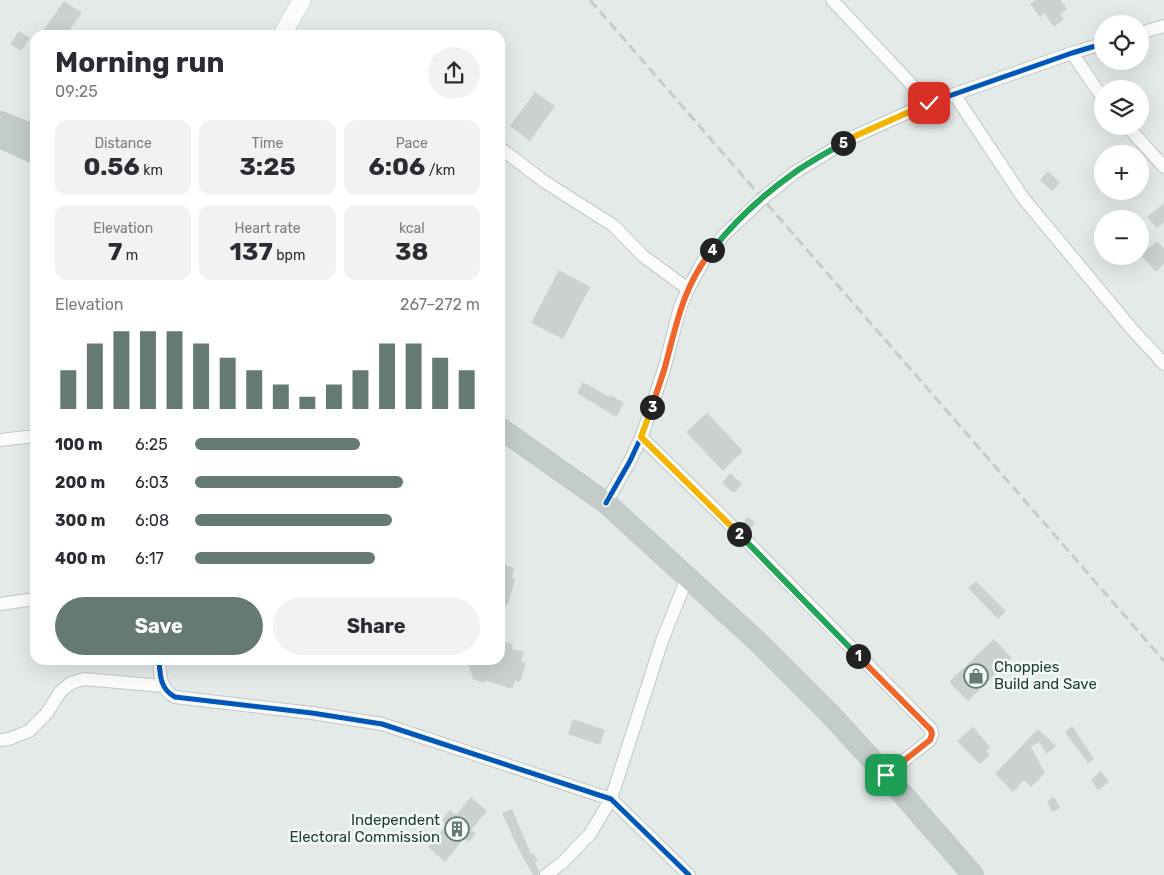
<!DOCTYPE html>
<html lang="en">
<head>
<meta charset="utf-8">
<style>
	:root { --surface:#fff; --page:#f2f2f3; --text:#2b2b33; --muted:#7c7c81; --accent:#657a74 }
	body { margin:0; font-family:Rubik,sans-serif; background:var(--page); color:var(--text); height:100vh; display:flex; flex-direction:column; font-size:19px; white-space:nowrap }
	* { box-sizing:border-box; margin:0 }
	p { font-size:16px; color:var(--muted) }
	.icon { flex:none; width:28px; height:28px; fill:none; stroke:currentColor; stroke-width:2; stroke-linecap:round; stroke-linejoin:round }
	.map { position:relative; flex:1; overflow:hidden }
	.drawer { position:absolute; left:30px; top:30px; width:475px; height:635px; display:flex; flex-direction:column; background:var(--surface); border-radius:15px; box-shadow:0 5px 20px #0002 }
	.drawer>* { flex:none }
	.buttons { position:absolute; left:1094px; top:15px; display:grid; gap:10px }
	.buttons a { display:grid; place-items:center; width:55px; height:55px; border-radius:50%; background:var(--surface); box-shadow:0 5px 20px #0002; font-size:25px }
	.pin { position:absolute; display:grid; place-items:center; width:42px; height:42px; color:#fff; margin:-21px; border-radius:10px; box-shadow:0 2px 8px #0006 }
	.km { position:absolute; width:25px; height:25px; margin:-12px; border-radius:50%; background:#222; color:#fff; font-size:14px; line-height:25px; text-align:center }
	.round { display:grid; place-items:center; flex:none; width:52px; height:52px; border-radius:26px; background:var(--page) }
	.summary { display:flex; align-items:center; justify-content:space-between; height:85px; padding:0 25px }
	h1 { font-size:28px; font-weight:700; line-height:38px }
	.figures { display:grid; grid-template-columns:repeat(3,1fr); gap:8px; height:85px; padding:5px 25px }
	.figures div { display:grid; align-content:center; border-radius:12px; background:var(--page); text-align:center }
	.figures b { font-size:25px; font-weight:700 }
	.figures small { font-size:14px; font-weight:400 }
	.figures p { font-size:14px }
	.chart { height:140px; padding:10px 25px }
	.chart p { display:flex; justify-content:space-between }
	.chart svg { width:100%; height:90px; margin-top:5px; stroke:var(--accent); stroke-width:6 }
	.button { display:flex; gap:10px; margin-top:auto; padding:10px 25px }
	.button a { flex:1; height:58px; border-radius:30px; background:var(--accent); color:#fff; font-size:20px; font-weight:700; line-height:58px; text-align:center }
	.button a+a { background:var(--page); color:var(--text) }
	ul { padding:0 25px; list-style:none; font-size:16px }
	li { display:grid; grid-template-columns:80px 60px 1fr; align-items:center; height:38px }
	li i { height:12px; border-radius:6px; background:var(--accent) }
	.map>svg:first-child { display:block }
	.building { fill:#cbd1cf }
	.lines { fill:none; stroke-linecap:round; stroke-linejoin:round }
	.minor-casing { stroke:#c1c7c4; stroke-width:14 }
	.secondary-casing { stroke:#c0c7c4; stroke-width:19 }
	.trunk-casing { stroke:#bcc6c3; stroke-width:22 }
	.minor { stroke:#fbfcfb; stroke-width:12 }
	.secondary { stroke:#fbfcfb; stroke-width:18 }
	.trunk { stroke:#c4ccca; stroke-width:20 }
	.rail { stroke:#c7cbc9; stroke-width:3; stroke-dasharray:10 5; stroke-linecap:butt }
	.cycleway-casing { stroke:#f2f9f6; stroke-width:8 }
	.cycleway { stroke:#0057b8; stroke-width:5 }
	.split-1-casing { stroke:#fff; stroke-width:10 }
	.split-2-casing { stroke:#fff; stroke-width:10 }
	.split-3-casing { stroke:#fff; stroke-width:10 }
	.split-4-casing { stroke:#fff; stroke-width:10 }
	.split-5-casing { stroke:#fff; stroke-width:10 }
	.split-6-casing { stroke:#fff; stroke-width:10 }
	.split-1 { stroke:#f0652b; stroke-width:6 }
	.split-2 { stroke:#22a559; stroke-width:6 }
	.split-3 { stroke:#f5b400; stroke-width:6 }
	.split-4 { stroke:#f0652b; stroke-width:6 }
	.split-5 { stroke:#22a559; stroke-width:6 }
	.split-6 { stroke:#f5b400; stroke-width:6 }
	.labels { text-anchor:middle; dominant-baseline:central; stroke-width:5; stroke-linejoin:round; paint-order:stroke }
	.poi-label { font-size:15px; fill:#213e36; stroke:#f2f9f6; text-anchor:start }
</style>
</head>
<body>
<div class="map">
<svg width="1164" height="875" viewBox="0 0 1164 875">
	<rect width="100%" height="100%" fill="#e4eae7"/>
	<path class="building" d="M1036,0H1060L1067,9L1060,14L1064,19L1054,27L1044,13L1040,17L1030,4Z
		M64,1L82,13L70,29L79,35H40Z
		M19,31L30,38L21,51L10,44Z
		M535,92L555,106L530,141L510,126Z
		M1048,171L1060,183L1052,191L1040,180Z
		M1164,203V222L1157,228L1147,217Z
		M1157,241L1164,248V264L1156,272L1141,255Z
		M559,270L590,287L563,339L531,323Z
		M583,382L609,397L610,395L624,403L616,417L577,393Z
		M707,413L743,451L723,471L686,432Z
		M730,473L742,484L734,493L722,483Z
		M747,517L755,522L749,531L742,525Z
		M505,565L514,568L512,578L515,579L508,604L500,607V575L502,576Z
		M976,581L1006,611L998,619L968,588Z
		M994,639L1012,658L968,701L949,682Z
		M508,642L513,645L512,649L524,652L521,661L526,663L520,682L515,681L512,689L485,680L484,683L473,679L467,660H500V646Z
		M573,719L605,730L600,745L568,734Z
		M1072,726L1094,759L1088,763L1065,732Z
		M973,727L990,747L986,751L990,755L980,764L957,741Z
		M1038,729L1056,746L1047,754L1039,742L1031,747L1045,773L1031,787L1024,780L1013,792L995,774Z
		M1101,771L1109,782L1098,790L1091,780Z
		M471,797L487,811L471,830L476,833L469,842L464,838L445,862L428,847L447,825L442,820L450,810L456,815Z
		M1054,797L1060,808L1052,812L1047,801Z
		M512,809L531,854L533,853L538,861L535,863L539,871L538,875H533L518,848L502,813Z"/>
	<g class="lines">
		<g class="minor-casing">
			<path id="minor" d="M832,0L929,103
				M1140,33L1164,26
				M1072,53L1102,97
				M954,94L1024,199L1131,328L1164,364
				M1127,126L1164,167
				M500,148L545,182L614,226L643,256L688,289
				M641,437L733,527L931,729L932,734L930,740L886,775
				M0,440L35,436
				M606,503L630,461L643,433L664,369L680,307L688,289L704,260L724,235L762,199L794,173L853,137L929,103L1072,53L1102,44
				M0,604L35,599
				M159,660C160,675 160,689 175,697L312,713L382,724L611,799L689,875
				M0,740L9,739L29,731L47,713L60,692L71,683L84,679L163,686
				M546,875L562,863L590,834L611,799L662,641L687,578"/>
		</g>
		<g class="secondary-casing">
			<path id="secondary" d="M282,35L302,0"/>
		</g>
		<g class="trunk-casing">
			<path id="trunk" d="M0,122L35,136
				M0,137L35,153
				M500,428L606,503L758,642L831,715L886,775L973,875"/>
		</g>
		<use href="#minor" class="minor"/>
		<use href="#secondary" class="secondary"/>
		<use href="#trunk" class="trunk"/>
		<path class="rail" d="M590,0L1164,661"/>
		<g class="cycleway-casing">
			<path id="cycleway" d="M641,437L733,527L931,729L932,734L930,740L886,775
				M606,503L630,461L643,433L664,369L680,307L688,289L704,260L724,235L762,199L794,173L853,137L929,103L1072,53L1102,44
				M159,660C160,675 160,689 175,697L312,713L382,724L611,799L689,875"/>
		</g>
		<use href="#cycleway" class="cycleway"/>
	</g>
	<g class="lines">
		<g class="split-1-casing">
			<path id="split-1" d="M858,656L931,730L932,734L930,740L886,775"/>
		</g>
		<g class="split-2-casing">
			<path id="split-2" d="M739,534L858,656"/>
		</g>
		<g class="split-3-casing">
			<path id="split-3" d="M652,407L641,437L739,534"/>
		</g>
		<g class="split-4-casing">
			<path id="split-4" d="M652,407C656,394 661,380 665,367C677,322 683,287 712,250"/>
		</g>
		<g class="split-5-casing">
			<path id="split-5" d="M712,250C735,221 764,194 794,173C809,162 827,153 843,143"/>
		</g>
		<g class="split-6-casing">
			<path id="split-6" d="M843,143L853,137L929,103"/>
		</g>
		<use href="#split-1" class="split-1"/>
		<use href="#split-2" class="split-2"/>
		<use href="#split-3" class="split-3"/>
		<use href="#split-4" class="split-4"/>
		<use href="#split-5" class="split-5"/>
		<use href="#split-6" class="split-6"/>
	</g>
	<defs>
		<g id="shop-ring" transform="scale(1.25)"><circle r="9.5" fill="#f2f9f6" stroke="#657a74" stroke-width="1.5"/><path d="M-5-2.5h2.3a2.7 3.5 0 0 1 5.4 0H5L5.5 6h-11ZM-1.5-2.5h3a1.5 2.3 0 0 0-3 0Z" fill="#657a74"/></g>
		<g id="building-ring" transform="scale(1.25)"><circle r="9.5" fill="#f2f9f6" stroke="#657a74" stroke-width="1.5"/><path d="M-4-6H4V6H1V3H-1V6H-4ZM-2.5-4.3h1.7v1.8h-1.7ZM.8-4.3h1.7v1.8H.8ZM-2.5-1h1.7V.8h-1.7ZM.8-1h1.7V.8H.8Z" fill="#657a74"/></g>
	</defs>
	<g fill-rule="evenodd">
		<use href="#shop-ring" x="976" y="676"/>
		<use href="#building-ring" x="457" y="829"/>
	</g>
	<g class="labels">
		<g class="poi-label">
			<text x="994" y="667">Choppies<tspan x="994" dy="17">Build and Save</tspan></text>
			<text x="440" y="820" text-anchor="end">Independent<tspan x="440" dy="17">Electoral Commission</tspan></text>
		</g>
	</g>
</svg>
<div class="buttons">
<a><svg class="icon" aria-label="locate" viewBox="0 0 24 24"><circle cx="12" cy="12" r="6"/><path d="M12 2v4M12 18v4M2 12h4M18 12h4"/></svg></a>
<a><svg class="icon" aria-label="layers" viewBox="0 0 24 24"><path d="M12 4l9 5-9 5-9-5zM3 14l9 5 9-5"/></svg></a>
<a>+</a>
<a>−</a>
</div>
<div class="pin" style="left:886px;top:775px;background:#1e9e55"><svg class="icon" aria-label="arrive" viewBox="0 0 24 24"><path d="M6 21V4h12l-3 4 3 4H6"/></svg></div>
<div class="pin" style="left:929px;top:103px;background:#d93025"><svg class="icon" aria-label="check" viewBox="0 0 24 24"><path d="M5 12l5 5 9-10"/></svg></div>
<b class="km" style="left:858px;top:656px">1</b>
<b class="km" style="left:739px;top:534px">2</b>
<b class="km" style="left:652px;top:407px">3</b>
<b class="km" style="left:712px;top:250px">4</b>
<b class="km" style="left:843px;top:143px">5</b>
<section class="drawer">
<div class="summary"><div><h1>Morning run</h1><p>09:25</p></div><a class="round"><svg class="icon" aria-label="share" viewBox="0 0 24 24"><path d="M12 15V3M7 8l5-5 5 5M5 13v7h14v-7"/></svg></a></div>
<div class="figures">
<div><p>Distance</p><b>0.56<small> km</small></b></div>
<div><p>Time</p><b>3:25</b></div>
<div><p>Pace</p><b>6:06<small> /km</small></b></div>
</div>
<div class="figures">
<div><p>Elevation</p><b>7<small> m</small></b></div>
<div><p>Heart rate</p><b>137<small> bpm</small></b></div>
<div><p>kcal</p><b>38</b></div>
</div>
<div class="chart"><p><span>Elevation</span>267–272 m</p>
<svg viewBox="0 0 160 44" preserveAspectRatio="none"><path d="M5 44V25M15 44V12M25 44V6M35 44V6M45 44V6M55 44V12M65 44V19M75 44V25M85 44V32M95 44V38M105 44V32M115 44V25M125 44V12M135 44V12M145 44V19M155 44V25"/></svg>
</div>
<ul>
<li><b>100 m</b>6:25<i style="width:58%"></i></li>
<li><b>200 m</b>6:03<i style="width:73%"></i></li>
<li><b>300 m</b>6:08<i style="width:69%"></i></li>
<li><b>400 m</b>6:17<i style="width:63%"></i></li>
</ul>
<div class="button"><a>Save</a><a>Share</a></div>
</section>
</div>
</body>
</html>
